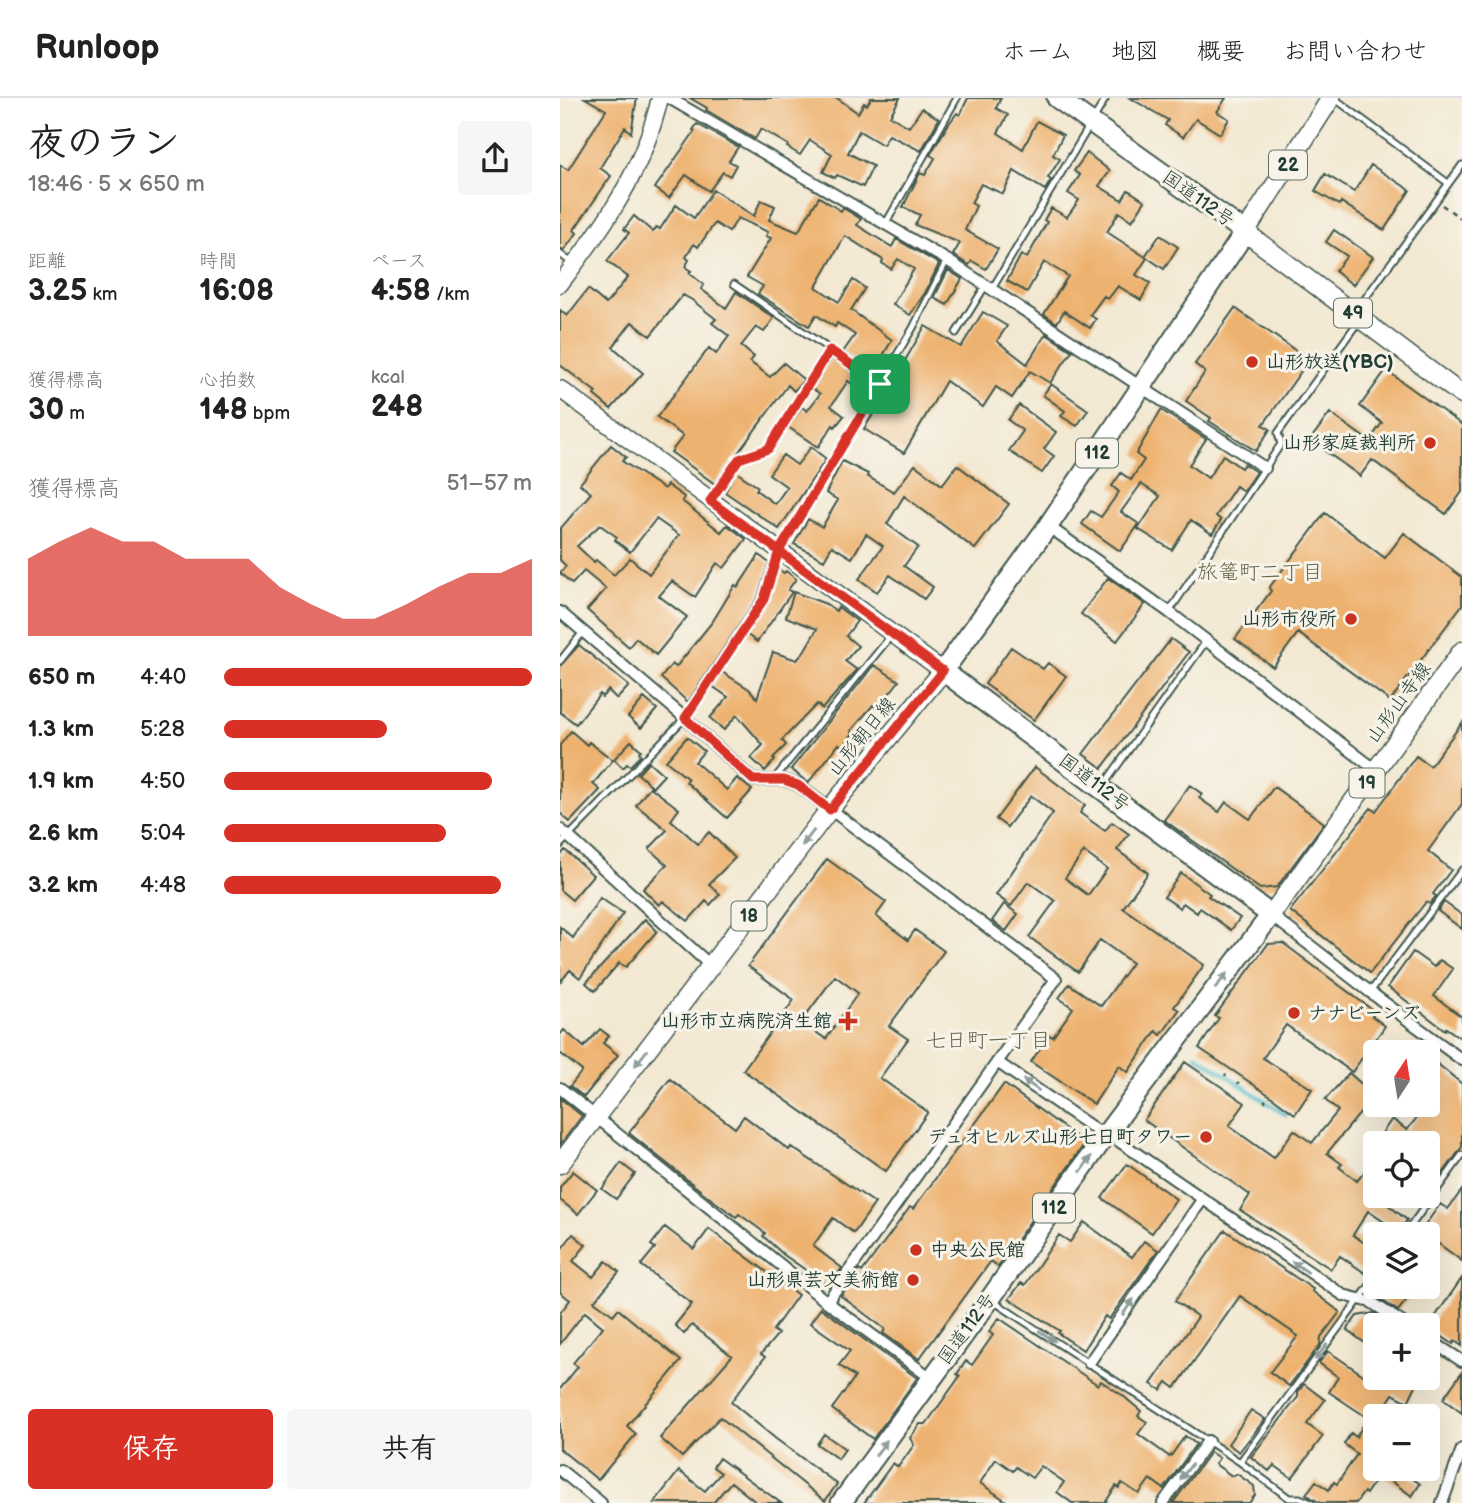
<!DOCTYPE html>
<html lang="ja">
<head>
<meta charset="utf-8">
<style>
	:root { --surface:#fff; --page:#f6f6f6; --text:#222; --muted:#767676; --line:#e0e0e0; --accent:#d93025 }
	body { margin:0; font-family:"Balsamiq Sans","Klee One",sans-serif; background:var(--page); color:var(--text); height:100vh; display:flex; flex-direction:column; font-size:26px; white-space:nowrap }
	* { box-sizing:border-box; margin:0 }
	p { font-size:23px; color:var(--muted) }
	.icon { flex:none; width:38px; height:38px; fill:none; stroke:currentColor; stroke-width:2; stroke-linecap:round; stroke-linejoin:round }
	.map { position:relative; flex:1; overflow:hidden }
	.drawer { display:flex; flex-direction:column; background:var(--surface); width:560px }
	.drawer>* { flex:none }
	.needle { width:46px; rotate:12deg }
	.fabs { position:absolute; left:803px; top:942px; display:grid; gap:14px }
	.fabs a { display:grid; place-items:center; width:77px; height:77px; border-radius:7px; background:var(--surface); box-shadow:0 7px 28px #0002; font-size:35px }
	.pin { position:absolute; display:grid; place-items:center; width:60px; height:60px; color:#fff; margin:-30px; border-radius:14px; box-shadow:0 4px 10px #0006 }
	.round { display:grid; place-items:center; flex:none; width:74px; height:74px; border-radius:7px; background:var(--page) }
	.summary { display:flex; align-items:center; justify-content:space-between; height:119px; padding:0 28px }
	h1 { font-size:38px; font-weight:700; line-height:52px }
	.stats { display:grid; grid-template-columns:repeat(3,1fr); gap:10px; height:119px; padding:7px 28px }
	.stats div { display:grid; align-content:center }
	.stats b { font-size:30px; font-weight:700 }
	.stats small { font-size:19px; font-weight:400 }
	.stats p { font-size:19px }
	.chart { height:196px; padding:14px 28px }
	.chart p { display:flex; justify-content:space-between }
	.chart svg { width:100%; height:126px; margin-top:7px; fill:var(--accent); opacity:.7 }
	.action { display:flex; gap:14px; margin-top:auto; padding:14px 28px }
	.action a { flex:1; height:80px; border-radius:7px; background:var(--accent); color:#fff; font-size:28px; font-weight:700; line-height:80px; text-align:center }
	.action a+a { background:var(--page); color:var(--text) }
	ul { padding:0 28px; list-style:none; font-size:23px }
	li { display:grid; grid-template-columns:112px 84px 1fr; align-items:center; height:52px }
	li i { height:18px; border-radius:9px; background:var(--accent) }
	header { display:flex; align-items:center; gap:42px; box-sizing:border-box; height:98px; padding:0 35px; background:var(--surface); border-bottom:2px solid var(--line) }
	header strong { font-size:33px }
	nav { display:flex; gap:38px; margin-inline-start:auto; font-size:24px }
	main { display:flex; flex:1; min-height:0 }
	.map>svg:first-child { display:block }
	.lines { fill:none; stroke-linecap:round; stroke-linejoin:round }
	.stream { stroke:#52becc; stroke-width:4.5 }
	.building { fill:#eeb270; fill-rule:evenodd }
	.lane-casing { stroke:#3f574c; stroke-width:9 }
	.street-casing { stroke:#3f574c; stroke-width:14 }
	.secondary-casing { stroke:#3f574c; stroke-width:19 }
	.primary-casing { stroke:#3f574c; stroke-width:21 }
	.highway-casing { stroke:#3f574c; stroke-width:23 }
	.path { stroke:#3f574c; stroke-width:2.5; stroke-dasharray:5 5; stroke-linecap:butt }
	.lane { stroke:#fff; stroke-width:5 }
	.street { stroke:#fff; stroke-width:10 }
	.secondary { stroke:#fff; stroke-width:16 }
	.primary { stroke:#fff; stroke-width:18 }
	.highway { stroke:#fff; stroke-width:19 }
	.oneway { fill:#8f9e9a }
	.route-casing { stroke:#fff; stroke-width:14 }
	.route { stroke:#d93025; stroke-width:9 }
	.poi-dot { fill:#c8321e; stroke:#f7f3e8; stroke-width:2.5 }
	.labels { text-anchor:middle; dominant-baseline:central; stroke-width:6; stroke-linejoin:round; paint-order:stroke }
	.shield { fill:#f7f3e8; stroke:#60746a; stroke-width:2 }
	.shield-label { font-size:18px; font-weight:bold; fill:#1f3d34 }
	.street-label { font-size:19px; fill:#1f3d34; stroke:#f7f3e8 }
	.poi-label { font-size:19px; font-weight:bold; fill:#1f3d34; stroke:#f7f3e8; text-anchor:end }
	.neighbourhood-label { font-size:21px; fill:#676649; stroke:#f7f3e8 }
</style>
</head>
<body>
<header>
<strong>Runloop</strong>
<nav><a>ホーム</a><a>地図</a><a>概要</a><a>お問い合わせ</a></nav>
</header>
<main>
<section class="drawer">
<div class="summary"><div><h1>夜のラン</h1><p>18:46 · 5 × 650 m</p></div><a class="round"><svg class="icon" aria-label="share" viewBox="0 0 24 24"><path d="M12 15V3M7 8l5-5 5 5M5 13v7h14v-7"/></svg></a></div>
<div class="stats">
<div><p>距離</p><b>3.25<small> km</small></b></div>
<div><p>時間</p><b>16:08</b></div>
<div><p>ペース</p><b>4:58<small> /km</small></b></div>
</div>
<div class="stats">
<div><p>獲得標高</p><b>30<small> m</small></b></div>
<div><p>心拍数</p><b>148<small> bpm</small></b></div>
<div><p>kcal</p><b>248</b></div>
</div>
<div class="chart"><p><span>獲得標高</span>51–57 m</p>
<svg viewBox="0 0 160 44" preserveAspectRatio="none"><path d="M0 44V17L10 11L20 6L30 11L40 11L50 17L60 17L70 17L80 27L90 33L100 38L110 38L120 33L130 27L140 22L150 22L160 17V44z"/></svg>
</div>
<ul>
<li><b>650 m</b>4:40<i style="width:100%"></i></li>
<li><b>1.3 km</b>5:28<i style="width:53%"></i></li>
<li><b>1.9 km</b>4:50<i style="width:87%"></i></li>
<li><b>2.6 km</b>5:04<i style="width:72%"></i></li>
<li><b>3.2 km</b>4:48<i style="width:90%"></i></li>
</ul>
<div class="action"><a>保存</a><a>共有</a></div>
</section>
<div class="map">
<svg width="902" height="1405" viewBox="0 0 902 1405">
	<rect width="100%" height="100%" fill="#f7f3e8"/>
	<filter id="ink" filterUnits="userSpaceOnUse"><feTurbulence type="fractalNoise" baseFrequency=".0143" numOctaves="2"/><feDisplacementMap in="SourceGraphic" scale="14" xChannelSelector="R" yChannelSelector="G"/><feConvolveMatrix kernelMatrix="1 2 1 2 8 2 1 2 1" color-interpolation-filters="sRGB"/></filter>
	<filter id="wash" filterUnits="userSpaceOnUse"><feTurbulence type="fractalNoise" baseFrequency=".00686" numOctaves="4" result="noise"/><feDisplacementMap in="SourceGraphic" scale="28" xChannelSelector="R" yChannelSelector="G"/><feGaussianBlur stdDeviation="1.57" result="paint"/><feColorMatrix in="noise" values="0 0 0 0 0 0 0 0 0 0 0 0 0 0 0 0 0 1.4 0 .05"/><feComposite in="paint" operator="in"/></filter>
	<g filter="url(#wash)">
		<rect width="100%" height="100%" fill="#f3e9d3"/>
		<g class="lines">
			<path class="stream" d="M636,957L726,1017"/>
		</g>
		<g id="blocks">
			<path class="building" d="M25,0H77L71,35L65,29L40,70L51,78L14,132L17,135L4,152L0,151V67L8,72L46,12Z
				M130,0H277L298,15L304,5L307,7L311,0H340L330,18L349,29L362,10L379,21L361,53L329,37L323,47L299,33L288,55L313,68L303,89L277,77L275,80L263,74L272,56L250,42L240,57L227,49L228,47L201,31L195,41L146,12L147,10Z
				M408,0H441L436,10L448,17L438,35L463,51L477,23L503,37L493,57L500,61L488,80L491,82L485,92L454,73L443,96L421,86L411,105L416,108L405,132L438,151L426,171L412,163L409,167L393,157L400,145L355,127L360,117L343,109L360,75L365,77L375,60L370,57L388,27L397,15L400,17Z
				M570,0H666L657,14L669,21L660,36L636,21L623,39L605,27L608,22Z
				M137,26L178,49L169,63L176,67L170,78L163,74L149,93L126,77L109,100L95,90L135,33L133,32Z
				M527,55L550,73L539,88L562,102L568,92L585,103L572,123L559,114L547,134L587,160L576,177L590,185L581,202L558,188L548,201L544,198L530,217L536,221L530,230L504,213L497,225L484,216L508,178L484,164L467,194L447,183L461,157L467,160L487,124L484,122L491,110L507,119L519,102L508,95L520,77L514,73Z
				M811,67L850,92L824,132L781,104L779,107L755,93L765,76L794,94Z
				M153,92L194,118L201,102L215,108L209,122L238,134L259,99L281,113L283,110L301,121L297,127L332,149L336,141L379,166L365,195L350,217L333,206L354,171L338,161L331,171L322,165L323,162L285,138L256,189L279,204L293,182L305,190L291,212L332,242L321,261L326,264L318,278L283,254L295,237L277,225L275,229L256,217L249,228L198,196L203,188L187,179L211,140L206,138L208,134L178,120L169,134L155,125L138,149L134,146L126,159L129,162L125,169L131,173L129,175L144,187L141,191L166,210L176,194L214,220L204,234L196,229L181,248L194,259L190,264L210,279L224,265L244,282L234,293L228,287L155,386L111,354L123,338L97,319L149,250L156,256L169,238L152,225L156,221L132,202L123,197L90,238L72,224L53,249L83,275L51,311L34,297L36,294L0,267V212L7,218L28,191L46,206L68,179L47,163L69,135L64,131L74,118L93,134L97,129L100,131L116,107L134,120Z
				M774,132L813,159L793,187L775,173L787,158L766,144Z
				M600,137L618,149L604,171L585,158Z
				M388,172L402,181L387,207L374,200Z
				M675,210L749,262L703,327L710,331L696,353L649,323L651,320L626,303L645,274L635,266Z
				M423,214L447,228L437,243L467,266L486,236L512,253L490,285L470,273L452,300L436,289L423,309L386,283L344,355L304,331L331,287L327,284L335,270L339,273L365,228L401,249Z
				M272,260L302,280L295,288L288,283L271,308L284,318L275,329L273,327L258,349L228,329L242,309L247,313L260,296L252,290Z
				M826,272L902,327V394L886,416L812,362L800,378L750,342L770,315L809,343L822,325L800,308Z
				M491,286L528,312L517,328L501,318L505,313L483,297Z
				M459,307L496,334L484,351L494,358L482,375L449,353L463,333L448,322Z
				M601,312L646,341L629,367L648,380L663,357L681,370L684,366L696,374L683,393L676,388L656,418L661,422L652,436L631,422L612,452L578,431L600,398L581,386L561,414L579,426L560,453L522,426L531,413L541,419L559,394L552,388L561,375L571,382L584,362L576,356Z
				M51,347L66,359L62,363L104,391L107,387L124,399L122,403L161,434L167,427L186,441L164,470L157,465L135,499L112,483L99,498L127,519L96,557L76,540L69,549L27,512L46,491L24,473L12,486L0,475L6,468L0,462V431L31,395L20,386ZM96,421L119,437L89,476L70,460L54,477L36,462L34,464L17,448L40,427L57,439L55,442L70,454Z
				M251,349L266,361L219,431L165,394L176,374L198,389L196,392L215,406L227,389L209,376L223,357L237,367Z
				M282,363L308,376L307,378L334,394L355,367L382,387L397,367L449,406L415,451L344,398L327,426L358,449L344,468L373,489L364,501L330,477L317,494L299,481L323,448L306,436L292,460L272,448L264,462L234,446L248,421L262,429L278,402L266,395Z
				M765,415L825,460L844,435L902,479V507L830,603L738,535L713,569L675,541L711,493L709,490Z
				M199,457L209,465L198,499L128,604L101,580L112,566L116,569L153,523L175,487L178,489Z
				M218,471L224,475L226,473L236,481L228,492L232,494L197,544L186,536L208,504Z
				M548,480L585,506L557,543L521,516Z
				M234,494L266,506L276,513L278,509L297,523L286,538L298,548L285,563L297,572L262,611L257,606L222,642L226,647L213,660L215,662L205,673L191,660L203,647L177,617L164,632L150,620L168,599L152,588L162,574L189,591L197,600L213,554L237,562L243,555L257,531L226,519Z
				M611,541L629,554L542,670L523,656Z
				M19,547L69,588L57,601L48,592L42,599L40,596L16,626L0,614V568Z
				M451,549L483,571L488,565L506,578L474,622L425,586Z
				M314,567L339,583L318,610L313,607L291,633L293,635L283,649L279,646L248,685L231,671Z
				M84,600L97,611L81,630L68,619Z
				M902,625V706L868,753L891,772L873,796L876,798L870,806L866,804L810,875L730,813L811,710L816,713L856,658L870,668Z
				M11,633L27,647L29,644L53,662L33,686L40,692L10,724L0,715V647Z
				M127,639L144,653L135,664L167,692L177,680L192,692L167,720L126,684L128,681L106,663Z
				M71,643L81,652L79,654L81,657L70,668L67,666L63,670L54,661Z
				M89,664L104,677L93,689L78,676Z
				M475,669L525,707L520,715L545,733L552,724L569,736L557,752L588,775L563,810L644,867L614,909L619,912L601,937L596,933L568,974L559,968L534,1006L471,964L489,937L493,939L513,910L499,900L509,886L541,908L572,865L540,842L518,874L469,839L495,803L468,784L451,808L436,797L493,715L471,698L447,729L436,721ZM524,754L547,771L528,797L505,780Z
				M630,687L642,696L639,700L659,714L666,704L690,721L714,689L764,725L717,789L700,791L604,722Z
				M90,689L119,711L111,722L138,746L149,734L175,760L149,786L160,796L150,807L146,803L128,823L103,803L99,807L83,791L107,767L89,751L107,732L76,707Z
				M5,752L33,777L12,802L0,792V758Z
				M267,761L326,804L316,818L348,842L355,832L384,853L329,928L348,941L320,980L368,1014L326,1073L183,972L234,902L188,868ZM275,878L298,895L266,941L241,924Z
				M621,775L650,796L648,798L680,820L671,832L640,810L637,815L623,805L620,810L604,799Z
				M40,800L63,815L20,880L10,872L0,884V829L13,840Z
				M884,804L902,817V831L878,813Z
				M444,806L458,816L446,833L432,823Z
				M85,821L97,833L66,869L59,865L35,893L26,885Z
				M723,845L815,914L812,918L825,928L792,974L726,927L703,960L752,991L735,1016L712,999L639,950L659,920L655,918L708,846Z
				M853,854L874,869L880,862L893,871L874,898L902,919V941L886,930L885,932L828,889Z
				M40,931L49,938L43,945L58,957L24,999L10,988L22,973L0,955V937L4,932L24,949Z
				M868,958L902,986V1049L881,1078L868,1068V1045H815L832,1021L847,1032L862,1013L853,1006H868Z
				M625,964L685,1005L669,1028L714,1060L734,1032L752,1045L778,1013L765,1002L789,975L805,989L816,976V996L767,1055L782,1066L779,1069L797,1083L816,1060V1097L847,1122L839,1134L808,1113L793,1137L816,1153V1166L808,1177L780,1158L771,1171L680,1112L690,1097L584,1022Z
				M110,981L175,1030L184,1018L229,1052L231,1049L315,1105L294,1135L273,1120L253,1148L282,1170L269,1188L224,1157L203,1138L205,1135L179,1116L176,1119L150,1100L69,1035Z
				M444,986L525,1045L438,1169L431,1163L359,1261L323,1235L325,1231L281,1198L299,1172L302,1174L350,1109L353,1111L370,1088Z
				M0,1000L22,1018L0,1047Z
				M61,1065L75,1076L56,1101L42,1091Z
				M567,1066L616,1101L592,1135L542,1100Z
				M13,1073L37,1092L18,1116L0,1102V1089Z
				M902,1092V1163L868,1138V1136L861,1133L880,1106L888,1111Z
				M524,1124L572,1159L584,1143L598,1152L549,1221L545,1218L523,1252L498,1235L500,1233L449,1201L461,1185L465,1187L499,1137L510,1144Z
				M105,1129L134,1151L149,1131L238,1197L213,1232L218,1236L201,1256L205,1259L171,1304L216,1341L277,1386L265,1403L160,1319L122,1359L100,1340L172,1258L132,1227L124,1236L115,1227L132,1206L81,1167L95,1150L91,1147Z
				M665,1132L753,1191L752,1193L780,1214L761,1239L760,1247L729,1288L710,1274L738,1238L680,1198L615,1290L607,1284L601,1292L591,1286L638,1219L615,1203Z
				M13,1136L26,1147L13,1163L33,1179L46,1163L59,1174L34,1203L53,1217L58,1211L121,1263L67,1328L76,1336L38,1382L0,1351V1291L18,1269L13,1265L43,1229L25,1214L0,1246V1215L10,1202L0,1194V1153Z
				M902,1180V1248L895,1243L893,1246L868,1229Z
				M825,1188H832L848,1200L838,1213L817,1199Z
				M261,1210L357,1280L313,1341L272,1311L295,1279L279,1267L290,1253L250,1225Z
				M814,1215L827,1224L825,1227H816V1253L787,1232L797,1218Z
				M439,1220L538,1287L541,1283L562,1297L581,1313L578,1318L587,1324L578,1336L610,1359L625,1338L636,1346L604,1391L590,1381L579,1396L562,1385L559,1390L556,1388L545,1405H512L497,1394L504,1384L481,1368L472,1380L456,1369L453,1373L436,1361L420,1385L449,1405H304L333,1365L338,1369L354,1347L350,1340L360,1326H366L400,1278L397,1276L406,1263L412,1267L433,1237L429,1234Z
				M768,1253L809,1281L810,1279H860L848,1304L833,1296L819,1318H816V1370H838L860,1386L852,1398L820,1375L806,1396L804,1394L796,1405H760L746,1396L756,1383L769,1392L774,1384L777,1386L797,1356L784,1346L791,1335L796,1339L808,1320L769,1294L778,1279L759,1265Z
				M902,1274V1315L883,1301Z
				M744,1286L765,1302L747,1326L763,1338L732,1380L714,1367L709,1373L691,1359L738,1299V1294Z
				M691,1312L705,1321L679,1354L668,1346Z
				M264,1336L285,1351L278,1361L257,1346Z
				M650,1354L659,1360L655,1366L672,1378L677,1376L694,1388L695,1397L689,1405H613Z
				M159,1360L221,1405H197L171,1384L153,1405H94L119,1373L145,1393L161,1375L153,1369Z"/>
		</g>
	</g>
	<g filter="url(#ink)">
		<use href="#blocks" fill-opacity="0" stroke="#3f574c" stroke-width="2"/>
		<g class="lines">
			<g class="lane-casing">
				<path id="lane" d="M774,0L888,85
					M326,125L397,0
					M0,156L12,165
					M174,186L320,286
					M432,191L546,0
					M796,213L902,67
					M396,235L426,187
					M153,399L179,361L208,350L270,252
					M609,514L721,346L718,335L798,224
					M0,563L23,534
					M215,680L330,539
					M543,688L647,542
					M0,747L125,620L203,501L219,452L353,230L387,162
					M810,894L902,772
					M845,1136L902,1057
					M433,1203L680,1364L729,1400H740L751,1405
					M680,1364L816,1179"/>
			</g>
			<g class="street-casing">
				<path id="street" d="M109,0L387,162L705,370
					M488,428L609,514L816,672
					M0,514L125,620L193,682H224L238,687L496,881L267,1204
					M0,731L151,868
					M711,817L810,894L902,962
					M437,964L536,1032L547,1035L783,1197L811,1204L846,1227
					M0,990L267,1204L371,1280
					M868,1241L902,1263
					M529,1265L642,1102
					M0,1372L41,1405
					M603,1405L648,1343
					M882,1405L902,1351"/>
			</g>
			<g class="secondary-casing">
				<path id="secondary" d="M0,186C46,125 82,76 100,0
					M0,291L383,573"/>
			</g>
			<g class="primary-casing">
				<path id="primary" d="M771,0L685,134L902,297
					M711,817L902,553
					M0,1066L269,712L383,573"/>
			</g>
			<g class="highway-casing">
				<path id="highway" d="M281,1405L430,1201L547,1035L711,817L383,573L488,428L685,134L497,0"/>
			</g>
			<path class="path" d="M882,107L902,121
				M665,978L666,976
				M678,986L679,984
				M704,1004L706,1002"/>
			<use href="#lane" class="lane"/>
			<use href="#street" class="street"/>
			<use href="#secondary" class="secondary"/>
			<use href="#primary" class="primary"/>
			<use href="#highway" class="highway"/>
		</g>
		<defs><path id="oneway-solid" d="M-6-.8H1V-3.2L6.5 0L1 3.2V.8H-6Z" transform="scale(1.75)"/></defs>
		<g class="oneway">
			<use href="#oneway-solid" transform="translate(248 740) rotate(127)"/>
			<use href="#oneway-solid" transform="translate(661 883) rotate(-53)"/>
			<use href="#oneway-solid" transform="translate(81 960) rotate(128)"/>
			<use href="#oneway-solid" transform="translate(471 987) rotate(-145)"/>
			<use href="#oneway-solid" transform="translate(526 1066) rotate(-55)"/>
			<use href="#oneway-solid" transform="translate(740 1169) rotate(-146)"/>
			<use href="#oneway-solid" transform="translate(568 1209) rotate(-55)"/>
			<use href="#oneway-solid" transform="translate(487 1238) rotate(33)"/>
			<use href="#oneway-solid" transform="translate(761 1254) rotate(127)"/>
			<use href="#oneway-solid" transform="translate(321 1350) rotate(-54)"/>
			<use href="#oneway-solid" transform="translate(626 1374) rotate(127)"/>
		</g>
	</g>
	<g class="lines" filter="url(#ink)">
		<g class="route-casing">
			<path id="route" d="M320,286L219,453L204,501L125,620L193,682H224L238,687L270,712L383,573C305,516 228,459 150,403L179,361L208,351L270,252L320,286"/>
		</g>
		<use href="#route" class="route"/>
	</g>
	<g class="poi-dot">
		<circle cx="692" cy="264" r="7"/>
		<circle cx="870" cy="345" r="7"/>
		<circle cx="791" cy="521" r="7"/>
		<circle cx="734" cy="915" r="7"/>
		<path d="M284.5 912.5h7v7h7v7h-7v7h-7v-7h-7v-7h7z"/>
		<circle cx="646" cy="1039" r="7"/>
		<circle cx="356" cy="1152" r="7"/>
		<circle cx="353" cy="1182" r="7"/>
	</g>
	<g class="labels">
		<g class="shield">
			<rect x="709" y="52.5" width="38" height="29" rx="5"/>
			<rect x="774" y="200.5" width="38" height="29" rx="5"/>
			<rect x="516" y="340.5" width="42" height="29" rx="5"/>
			<rect x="789.5" y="670.5" width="35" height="29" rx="5"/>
			<rect x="171.5" y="803.5" width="35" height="29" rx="5"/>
			<rect x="473" y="1095.5" width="42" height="29" rx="5"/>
		</g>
		<g class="shield-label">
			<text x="728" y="67">22</text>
			<text x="793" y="215">49</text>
			<text x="537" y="355">112</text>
			<text x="807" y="685">19</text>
			<text x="189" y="818">18</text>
			<text x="494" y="1110">112</text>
		</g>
		<g class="street-label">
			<text transform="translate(638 101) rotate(35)">国道112号</text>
			<text transform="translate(839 605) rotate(-54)">山形山寺線</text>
			<text transform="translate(302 639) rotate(-51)">山形朝日線</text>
			<text transform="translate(534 685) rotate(37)">国道112号</text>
			<text transform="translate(407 1231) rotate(-54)">国道112号</text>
		</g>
		<g class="poi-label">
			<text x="706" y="264" text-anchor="start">山形放送(YBC)</text>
			<text x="856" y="345">山形家庭裁判所</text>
			<text x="777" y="521">山形市役所</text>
			<text x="748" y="915" text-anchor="start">ナナビーンズ</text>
			<text x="272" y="923">山形市立病院済生館</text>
			<text x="632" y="1039">デュオヒルズ山形七日町タワー</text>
			<text x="370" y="1152" text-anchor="start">中央公民館</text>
			<text x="339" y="1182">山形県芸文美術館</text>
		</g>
		<g class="neighbourhood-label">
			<text x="700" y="474">旅篭町二丁目</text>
			<text x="428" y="942">七日町一丁目</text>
		</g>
	</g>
</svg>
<div class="fabs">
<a><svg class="needle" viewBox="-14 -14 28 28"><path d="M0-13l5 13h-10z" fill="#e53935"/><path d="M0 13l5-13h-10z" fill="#767676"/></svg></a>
<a><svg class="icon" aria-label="locate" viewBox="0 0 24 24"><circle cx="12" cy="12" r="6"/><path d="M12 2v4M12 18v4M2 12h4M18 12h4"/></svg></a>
<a><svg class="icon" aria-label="layers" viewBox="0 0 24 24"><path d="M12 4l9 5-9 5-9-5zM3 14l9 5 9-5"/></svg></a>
<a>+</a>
<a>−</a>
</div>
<div class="pin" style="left:320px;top:286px;background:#1e9e55"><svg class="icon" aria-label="arrive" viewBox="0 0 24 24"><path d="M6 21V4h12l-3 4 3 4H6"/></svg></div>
</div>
</main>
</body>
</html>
